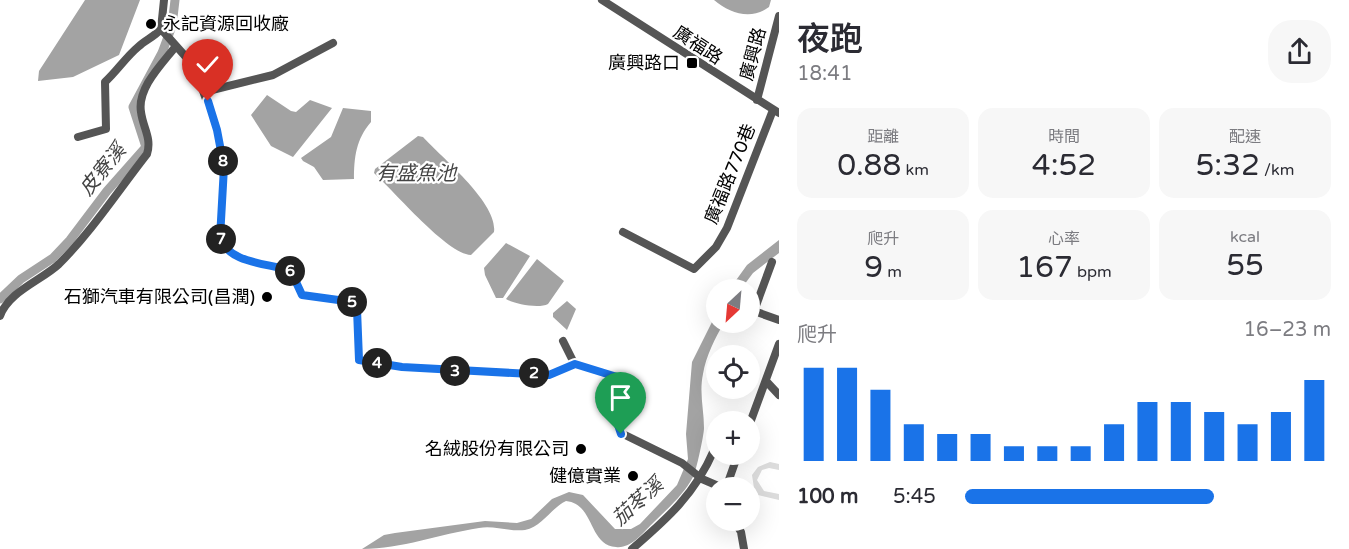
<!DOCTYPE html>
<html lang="zh-TW">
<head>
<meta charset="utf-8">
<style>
	:root { --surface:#fff; --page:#f7f7f7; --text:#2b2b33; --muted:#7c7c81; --accent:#1a73e8 }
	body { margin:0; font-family:"Varela Round","Noto Sans TC",sans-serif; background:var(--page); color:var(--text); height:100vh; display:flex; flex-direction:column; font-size:22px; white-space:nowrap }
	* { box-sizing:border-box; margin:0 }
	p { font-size:20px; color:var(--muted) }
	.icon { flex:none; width:33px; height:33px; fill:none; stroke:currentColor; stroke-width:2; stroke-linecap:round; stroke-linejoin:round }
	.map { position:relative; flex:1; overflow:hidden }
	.side { display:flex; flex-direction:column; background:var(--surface); width:570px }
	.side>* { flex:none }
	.needle { width:39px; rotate:206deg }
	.fabs { position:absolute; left:706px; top:279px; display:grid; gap:12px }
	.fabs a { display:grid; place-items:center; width:54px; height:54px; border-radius:50%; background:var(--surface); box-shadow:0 6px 24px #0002; font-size:30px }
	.pin { position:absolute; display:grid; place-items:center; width:51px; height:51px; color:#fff; margin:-62px -26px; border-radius:50% 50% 50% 0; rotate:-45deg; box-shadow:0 0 6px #0007 }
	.pin .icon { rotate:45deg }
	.km { position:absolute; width:30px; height:30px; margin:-15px; border-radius:50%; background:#222; color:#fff; font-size:16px; line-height:30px; text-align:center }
	.round { display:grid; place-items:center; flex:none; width:63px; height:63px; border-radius:24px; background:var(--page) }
	.head { display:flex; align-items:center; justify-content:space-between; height:102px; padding:0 18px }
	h1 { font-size:33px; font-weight:600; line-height:45px }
	.metrics { display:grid; grid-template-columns:repeat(3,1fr); gap:9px; height:102px; padding:6px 18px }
	.metrics div { display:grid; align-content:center; border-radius:15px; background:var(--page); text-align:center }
	.metrics b { font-size:30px; font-weight:600 }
	.metrics small { font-size:16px; font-weight:400 }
	.metrics p { font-size:16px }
	.chart { height:168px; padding:12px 18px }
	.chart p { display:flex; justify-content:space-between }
	.chart svg { width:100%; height:108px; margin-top:6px; stroke:var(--accent); stroke-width:6 }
	ul { padding:0 18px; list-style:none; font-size:20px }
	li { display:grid; grid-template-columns:96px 72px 1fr; align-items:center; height:45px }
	li i { height:15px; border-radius:8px; background:var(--accent) }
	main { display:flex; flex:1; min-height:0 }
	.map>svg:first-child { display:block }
	.green { fill:#dcdcdc }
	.water { fill:#a3a3a3 }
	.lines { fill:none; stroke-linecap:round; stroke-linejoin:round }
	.river { stroke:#a3a3a3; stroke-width:9 }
	.minor { stroke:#555; stroke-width:8 }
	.route-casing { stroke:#fff; stroke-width:12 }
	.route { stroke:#1a73e8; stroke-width:8 }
	.poi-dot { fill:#000; stroke:#fff; stroke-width:2 }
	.labels { text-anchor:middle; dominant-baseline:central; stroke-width:4.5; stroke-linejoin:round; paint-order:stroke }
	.poi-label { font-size:18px; fill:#000; stroke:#fff; text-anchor:end }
	.street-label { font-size:18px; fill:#000; stroke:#fff }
	.water-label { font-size:20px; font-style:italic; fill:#444; stroke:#fff }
</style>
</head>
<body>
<main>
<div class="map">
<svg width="779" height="549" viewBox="0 0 779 549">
	<rect width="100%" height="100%" fill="#fff"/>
	<path class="green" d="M770,462L779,464V470L769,468L762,470L757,480L764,491L779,494V500L750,493L749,487L754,488L752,475L758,467Z"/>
	<path class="water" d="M85,0H140L119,55L73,77L38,81L39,71Z
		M714,0H771L769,7C752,20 730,14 714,0Z
		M267,95L291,111L296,112L310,100L332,108L293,157L271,146L251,115Z
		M343,108L371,111V122C356,139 354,158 354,179L323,180L314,167L303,161L301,158L331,137Z
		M418,136L423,137C442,158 498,203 494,232L471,255C447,254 395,192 374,173L375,169Z
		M779,240V253L753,273L741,289L729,290L747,265Z
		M506,243L530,256L503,298H496L485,275L484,268Z
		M537,259L564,281L548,304C539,309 514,304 506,299Z
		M567,301L576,309L567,330L553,317V313Z
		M717,312V322L724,323C715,338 706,356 703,374C699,393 704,410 704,428C704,435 696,472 693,477C683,496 665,511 650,526C642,534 630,549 616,547C588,545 595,504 566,501C551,508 542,527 525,530C510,532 494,525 479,528C439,534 402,549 362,549L384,535L395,533L485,521L517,523L531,519L552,499L569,492L583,495L615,529H631L640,524L677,485L688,459L686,434L692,362Z"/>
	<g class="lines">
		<path class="river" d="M0,299L21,279L53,258L70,240L107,191L146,147L133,107L162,53L172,26L175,0"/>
		<path class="minor" d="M164,0L161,29L194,66L217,130L224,167L220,238C229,264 269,263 291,271L302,295L353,302L357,309L359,360L402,367L549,375L575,365L630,381L632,385L618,425L621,433L682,463L702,479L723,488
			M602,0L779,113
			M204,92L273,75L333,43
			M757,100L779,16
			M78,137L106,129L105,82C117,71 126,57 138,47C145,40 154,37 161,29
			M623,232L694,269L716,247L727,228L773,110
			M772,262L754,311L779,320
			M0,316C8,292 42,280 59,264C92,231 118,191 147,154C152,138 143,128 141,112C137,88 162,64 176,46
			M563,341L575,365
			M766,381L779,395
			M750,423L779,344
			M726,488L738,454
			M734,520L741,532L744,549
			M632,549C668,518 695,494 714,450"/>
	</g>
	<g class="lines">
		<g class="route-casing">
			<path id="route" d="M208,101L217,130L224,167L220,238C229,264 269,263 291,271L302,295L353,302L357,309L359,360L402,367L549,375L575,364L630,381L632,385L618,425L621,434"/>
		</g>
		<use href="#route" class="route"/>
	</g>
	<g class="poi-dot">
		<circle cx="151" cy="24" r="6"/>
		<rect x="686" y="57" width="12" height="12" rx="3"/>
		<circle cx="267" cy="297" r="6"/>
		<circle cx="581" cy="449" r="6"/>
		<circle cx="633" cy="476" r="6"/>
	</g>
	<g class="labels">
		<g class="poi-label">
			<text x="163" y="24" text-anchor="start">永記資源回收廠</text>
			<text x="680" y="63">廣興路口</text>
			<text x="255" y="297">石獅汽車有限公司(昌潤)</text>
			<text x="569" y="449">名絨股份有限公司</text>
			<text x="621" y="476">健億實業</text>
		</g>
		<g class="street-label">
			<text transform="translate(698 45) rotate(33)">廣福路</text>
			<text transform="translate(753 54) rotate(-75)">廣興路</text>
			<text transform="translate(730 174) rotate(-68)">廣福路770巷</text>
		</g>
		<g class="water-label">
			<text transform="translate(103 170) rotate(-51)">皮寮溪</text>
			<text x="416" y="174">有盛魚池</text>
			<text transform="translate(638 502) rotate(-42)">茄苳溪</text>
		</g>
	</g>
</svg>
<div class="fabs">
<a><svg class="needle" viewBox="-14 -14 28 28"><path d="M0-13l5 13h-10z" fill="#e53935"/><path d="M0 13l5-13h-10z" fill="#7c7c81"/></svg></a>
<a><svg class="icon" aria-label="locate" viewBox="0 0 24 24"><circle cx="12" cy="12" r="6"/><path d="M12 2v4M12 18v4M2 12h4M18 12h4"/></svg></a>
<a>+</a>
<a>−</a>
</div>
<div class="pin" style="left:621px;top:434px;background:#1e9e55"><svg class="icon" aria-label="arrive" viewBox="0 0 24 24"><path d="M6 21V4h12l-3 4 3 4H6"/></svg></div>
<div class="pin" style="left:208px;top:101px;background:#d93025"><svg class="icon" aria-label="check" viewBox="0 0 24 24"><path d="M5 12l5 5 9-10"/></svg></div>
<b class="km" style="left:534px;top:373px">2</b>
<b class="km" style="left:455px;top:371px">3</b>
<b class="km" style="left:377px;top:363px">4</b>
<b class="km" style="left:352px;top:302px">5</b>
<b class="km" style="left:290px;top:271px">6</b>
<b class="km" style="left:221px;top:239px">7</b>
<b class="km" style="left:223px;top:161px">8</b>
</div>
<section class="side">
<div class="head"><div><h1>夜跑</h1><p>18:41</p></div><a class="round"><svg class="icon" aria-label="share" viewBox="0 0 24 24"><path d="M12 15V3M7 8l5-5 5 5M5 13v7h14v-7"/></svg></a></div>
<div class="metrics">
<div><p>距離</p><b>0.88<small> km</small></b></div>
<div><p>時間</p><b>4:52</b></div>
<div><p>配速</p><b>5:32<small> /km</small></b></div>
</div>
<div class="metrics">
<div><p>爬升</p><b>9<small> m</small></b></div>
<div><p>心率</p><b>167<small> bpm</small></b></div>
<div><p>kcal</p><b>55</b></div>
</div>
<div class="chart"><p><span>爬升</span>16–23 m</p>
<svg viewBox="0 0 160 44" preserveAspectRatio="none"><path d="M5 44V6M15 44V6M25 44V15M35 44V29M45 44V33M55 44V33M65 44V38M75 44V38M85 44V38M95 44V29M105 44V20M115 44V20M125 44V24M135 44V29M145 44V24M155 44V11"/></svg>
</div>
<ul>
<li><b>100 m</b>5:45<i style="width:68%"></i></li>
</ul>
</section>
</main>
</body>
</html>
